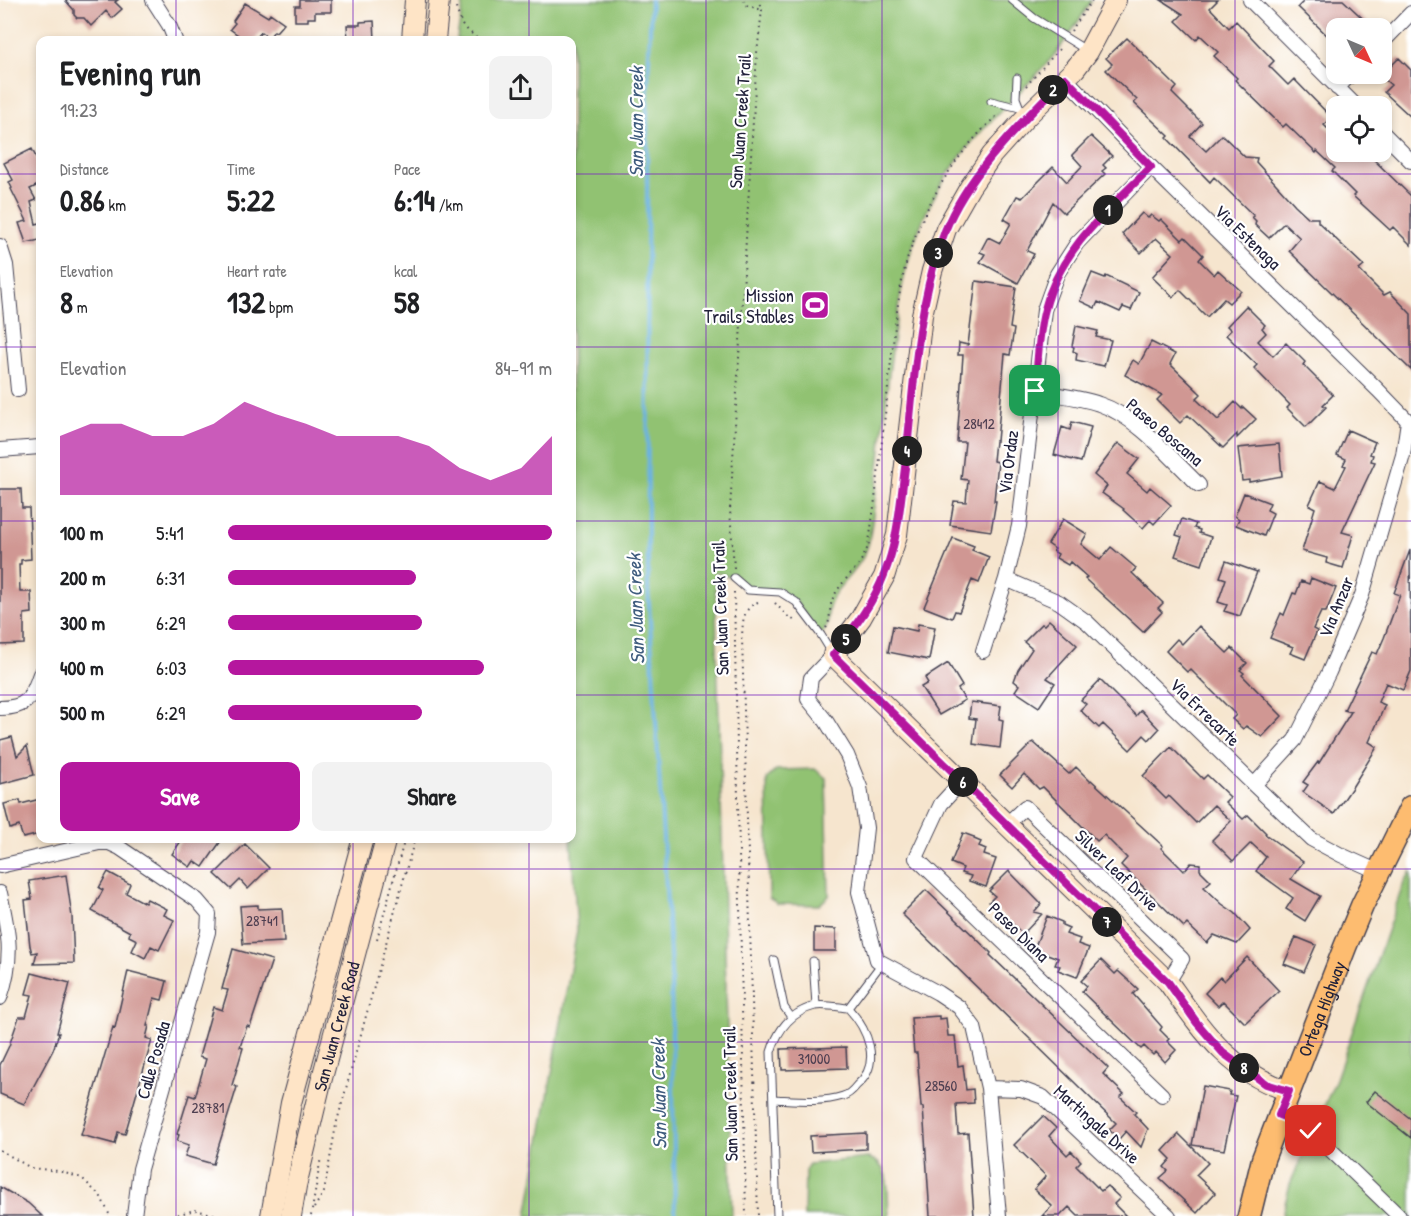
<!DOCTYPE html>
<html lang="en">
<head>
<meta charset="utf-8">
<style>
	:root { --surface:#fff; --page:#f2f2f2; --text:#202124; --muted:#757577; --accent:#b5179e }
	body { margin:0; font-family:"Patrick Hand",sans-serif; background:var(--page); color:var(--text); height:100vh; display:flex; flex-direction:column; font-size:22px; white-space:nowrap }
	* { box-sizing:border-box; margin:0 }
	p { font-size:20px; color:var(--muted) }
	.icon { flex:none; width:33px; height:33px; fill:none; stroke:currentColor; stroke-width:2; stroke-linecap:round; stroke-linejoin:round }
	.map { position:relative; flex:1; overflow:hidden }
	.details { position:absolute; left:36px; top:36px; width:540px; height:807px; display:flex; flex-direction:column; background:var(--surface); border-radius:12px; box-shadow:0 3px 9px #0003 }
	.details>* { flex:none }
	.needle { width:39px; rotate:134deg }
	.controls { position:absolute; left:1326px; top:18px; display:grid; gap:12px }
	.controls a { display:grid; place-items:center; width:66px; height:66px; border-radius:12px; background:var(--surface); box-shadow:0 3px 9px #0003; font-size:30px }
	.pin { position:absolute; display:grid; place-items:center; width:51px; height:51px; color:#fff; margin:-26px; border-radius:12px; box-shadow:0 3px 9px #0006 }
	.km { position:absolute; width:30px; height:30px; margin:-15px; border-radius:50%; background:#222; color:#fff; font-size:16px; line-height:30px; text-align:center }
	.round { display:grid; place-items:center; flex:none; width:63px; height:63px; border-radius:12px; background:var(--page) }
	.head { display:flex; align-items:center; justify-content:space-between; height:102px; padding:0 24px }
	h1 { font-size:33px; font-weight:700; line-height:45px }
	.stats { display:grid; grid-template-columns:repeat(3,1fr); gap:9px; height:102px; padding:6px 24px }
	.stats div { display:grid; align-content:center }
	.stats b { font-size:30px; font-weight:700 }
	.stats small { font-size:16px; font-weight:400 }
	.stats p { font-size:16px }
	.chart { height:168px; padding:12px 24px }
	.chart p { display:flex; justify-content:space-between }
	.chart svg { width:100%; height:108px; margin-top:6px; fill:var(--accent); opacity:.7 }
	.primary-button { display:flex; gap:12px; margin-top:auto; padding:12px 24px }
	.primary-button a { flex:1; height:69px; border-radius:12px; background:var(--accent); color:#fff; font-size:24px; font-weight:700; line-height:69px; text-align:center }
	.primary-button a+a { background:var(--page); color:var(--text) }
	ul { padding:0 24px; list-style:none; font-size:20px }
	li { display:grid; grid-template-columns:96px 72px 1fr; align-items:center; height:45px }
	li i { height:15px; border-radius:8px; background:var(--accent) }
	.map>svg:first-child { display:block }
	.green { fill:#91c272; stroke:#5a7256; stroke-width:1.5 }
	.lines { fill:none; stroke-linecap:round; stroke-linejoin:round }
	.stream { stroke:#6bb2e2; stroke-width:4 }
	.building { fill:#d09793 }
	.lane-casing { stroke:#423f51; stroke-width:9 }
	.street-casing { stroke:#423f51; stroke-width:16 }
	.secondary-casing { stroke:#423f51; stroke-width:22 }
	.primary-casing { stroke:#423f51; stroke-width:25 }
	.path { stroke:#423f51; stroke-width:2; stroke-dasharray:1.5 4.5; stroke-linecap:butt }
	.lane { stroke:#fff; stroke-width:7 }
	.street { stroke:#fff; stroke-width:14 }
	.secondary { stroke:#fee4c6; stroke-width:20 }
	.primary { stroke:#fdbc70; stroke-width:22 }
	.route-casing { stroke:#fff; stroke-width:12 }
	.route { stroke:#b5179e; stroke-width:8 }
	.grid { fill:none; stroke:#7b2cbf; stroke-width:1.5; stroke-opacity:0.55 }
	.labels { text-anchor:middle; dominant-baseline:central; stroke-width:4.5; stroke-linejoin:round; paint-order:stroke }
	.number-label { font-size:15px; fill:#4e3f51 }
	.street-label { font-size:18px; fill:#22223b; stroke:#fff }
	.poi-label { font-size:18px; fill:#22223b; stroke:#fff; text-anchor:end }
	.water-label { font-size:20px; font-style:italic; fill:#3f5c7e; stroke:#fff }
</style>
</head>
<body>
<div class="map">
<svg width="1411" height="1216" viewBox="0 0 1411 1216">
	<rect width="100%" height="100%" fill="#fff"/>
	<filter id="ink" filterUnits="userSpaceOnUse"><feTurbulence type="fractalNoise" baseFrequency=".0167" numOctaves="2"/><feDisplacementMap in="SourceGraphic" scale="12" xChannelSelector="R" yChannelSelector="G"/><feConvolveMatrix kernelMatrix="1 2 1 2 8 2 1 2 1" color-interpolation-filters="sRGB"/></filter>
	<filter id="wash" filterUnits="userSpaceOnUse"><feTurbulence type="fractalNoise" baseFrequency=".008" numOctaves="4" result="noise"/><feDisplacementMap in="SourceGraphic" scale="24" xChannelSelector="R" yChannelSelector="G"/><feGaussianBlur stdDeviation="1.35" result="paint"/><feColorMatrix in="noise" values="0 0 0 0 0 0 0 0 0 0 0 0 0 0 0 0 0 1.4 0 .05"/><feComposite in="paint" operator="in"/></filter>
	<g filter="url(#wash)">
		<rect width="100%" height="100%" fill="#f6e5ce"/>
		<path class="green" d="M463,0H1092C1081,18 1069,36 1056,53C1024,91 984,123 955,164C906,231 899,295 889,374C883,430 878,486 869,542C862,571 834,584 829,608C826,623 832,621 821,635L796,602L780,592L748,590L734,578L715,572L732,1216H527L577,930L571,839L572,40H457C458,25 463,16 463,0Z
			M815,769L826,778L829,896L819,905L778,904L769,898L767,779L776,770Z
			M1411,871V1216H1282L1290,1184L1336,1079L1403,885Z
			M868,1158C893,1164 887,1196 889,1216H804L805,1170L809,1164Z"/>
		<g class="lines">
			<path class="stream" d="M651,0L647,113L648,588L671,970L675,1216"/>
		</g>
		<g id="blocks">
			<path class="building" d="M65,0H118L115,2L122,9L112,18L106,11L91,26L84,18H77L74,15V10Z
				M300,0H331V12H315V18H308V21H295V6H300Z
				M1161,0H1218L1210,8L1229,28L1236,21L1274,61L1269,66L1288,85L1294,79L1332,118L1324,125L1336,137V152H1366L1411,196V245L1393,227L1390,230L1353,196L1355,194L1332,171L1335,168L1317,151L1316,153L1286,124L1283,127L1235,80L1237,78L1214,56L1218,52L1200,35L1196,40L1176,21L1183,14Z
				M1305,0H1343L1373,28H1336V44L1298,7Z
				M245,3L268,17L270,13L284,23L276,32L274,31L269,38L261,32L255,40H235L238,35L230,29L235,23L233,21Z
				M374,21L375,40H348L347,25H360V22Z
				M1127,38L1177,87L1172,93L1202,123L1190,136L1206,151L1222,135L1245,157L1257,158L1256,162L1295,205L1309,218H1318V222L1364,266L1359,270L1384,295L1390,292L1411,314V370L1289,251L1300,238L1284,223L1269,238L1255,225L1256,221L1252,217L1254,216L1214,177L1210,182L1167,138L1169,136L1134,103L1137,100L1106,70L1112,64L1106,58Z
				M1399,58L1411,70V117L1384,92L1391,85L1381,76Z
				M1091,136L1112,156L1103,165L1106,168L1102,171L1105,174L1064,213L1053,202L1027,251L1034,254L1018,283L980,262L985,254L980,252L988,237L1000,243L1011,223L1004,219L1017,196L1022,198L1053,167L1067,182L1082,166L1072,155Z
				M32,149L40,166V184L30,189L36,200L31,202L36,224L40,223V240L26,243L19,223L27,221L11,189L12,188L9,182L13,180L4,163Z
				M1142,213L1148,218L1151,215L1159,221L1161,219L1182,240L1185,237L1203,255L1199,260L1214,275L1218,270L1241,291L1229,303L1224,299L1207,317L1180,290L1173,297L1152,277L1173,254L1156,238L1141,253L1122,234Z
				M1092,273L1105,278L1106,276L1139,292L1131,310L1123,307L1120,312L1098,302L1095,308L1080,301Z
				M976,281L1016,287L1010,328L1014,329L1010,355L1005,354L997,441H995L993,461L998,462L994,501H996L991,531L950,525L954,501L966,502L968,480L961,479L965,442H957L963,355H958L959,343L968,345Z
				M1246,306L1265,325L1262,328L1266,333L1258,341L1273,356L1286,343L1305,362L1303,365L1333,395L1323,405L1326,407L1306,427L1287,408L1290,405L1254,368L1257,365L1226,335L1231,330L1227,326Z
				M1076,326L1098,331L1096,337L1111,340L1104,366L1076,360L1077,353L1073,351L1074,347L1072,346Z
				M1151,342L1175,354L1170,364L1201,394L1196,399L1218,420L1235,402L1242,409L1243,407L1256,419L1237,438V434L1223,448L1188,415L1180,423L1157,400L1162,395L1125,375L1133,360L1139,364Z
				M1072,422L1091,427L1081,462L1054,455L1062,427L1070,430Z
				M1348,430L1375,442L1370,454L1373,455L1371,461L1375,462L1342,532L1353,535L1343,568L1326,563L1327,558L1302,551L1315,508L1309,505L1320,481L1335,488L1346,466L1343,465L1346,459L1337,455Z
				M1118,443L1139,459L1127,474L1147,491L1150,487L1171,505L1154,524L1150,520L1143,528L1123,510L1124,509L1102,493L1107,486L1094,475Z
				M1279,444L1282,476L1249,482V480L1242,481L1238,448Z
				M0,489H21L22,508H29L31,559L21,560V564H19L20,592H31L32,613L24,614V644L0,645Z
				M1244,493L1270,503L1267,510L1273,513L1264,536L1236,525L1239,519L1235,516Z
				M1063,519L1087,534L1081,544L1100,560L1111,547L1136,568L1132,573L1163,603L1158,608L1162,612L1143,632L1085,579L1087,577L1070,562L1068,565L1056,558L1058,554L1053,551L1055,549L1048,544Z
				M1182,519L1196,524L1194,528L1200,530L1199,533L1211,537L1202,565L1175,556L1182,537L1176,535Z
				M953,538L974,546L972,550L989,557L979,583L972,580L959,612L955,611L952,618L924,607Z
				M1410,550L1411,671L1403,690L1386,683L1378,702L1385,705L1369,742L1377,747L1351,789L1334,814L1303,792L1308,785L1303,782L1318,762L1319,763L1351,712L1344,710L1372,652L1377,654L1384,638L1400,595L1394,593Z
				M1226,561L1257,572L1240,616L1224,611L1227,605L1218,602L1226,579L1220,577Z
				M1311,578L1336,588L1326,612H1321L1313,629L1317,631L1305,659L1290,653L1293,647L1270,638L1281,613L1284,615L1293,593L1296,594L1301,581L1309,584Z
				M1049,620L1077,645L1047,678L1055,683L1039,707L1015,691L1019,685L1014,681L1018,670L1032,649L1024,642L1042,624L1044,625Z
				M918,624L935,627L929,660L888,652L893,626L917,631Z
				M1199,626L1227,653L1232,648L1247,663L1240,670L1244,673L1242,675L1282,716L1262,737L1246,726L1243,729L1232,719L1236,715L1190,669L1187,672L1166,651L1177,639L1182,644Z
				M948,663L962,686L958,689L965,700L939,715L921,687L928,683L925,678Z
				M1100,680L1136,716L1141,710L1159,729L1149,740L1144,735L1130,750L1103,724L1099,728L1080,710L1086,704L1081,700Z
				M971,702L1001,706L999,719L1003,720L1000,748L973,744L976,719L969,718Z
				M12,737L17,756L27,746L34,775L0,784V740Z
				M1033,742L1069,774L1076,767L1090,781L1091,780L1163,846L1161,848L1184,871L1191,863L1200,864V870L1211,881L1204,887L1222,904L1235,913L1250,930L1237,944L1214,935L1207,943L1187,924L1184,927L1121,865L1127,858L1104,835L1097,841L1043,787L1039,789L1024,774L1012,787L1000,775Z
				M1171,747L1203,779L1207,775L1230,797L1225,802L1243,819L1248,815L1266,833L1265,834L1303,862L1291,879L1320,896L1305,921L1286,909L1293,898L1256,871L1266,857L1251,843L1233,861L1212,840L1231,821L1214,805L1196,823L1169,796L1166,799L1143,776Z
				M40,799V834L23,838L19,826L10,829L4,804L20,800L21,804Z
				M963,833L974,837V839L981,842L979,846L986,849L984,855L996,859L986,887L969,881L971,876L961,873L963,868L951,863Z
				M183,838H223L203,867L194,861L190,867L172,854Z
				M245,844L269,868L248,889L240,880L231,889L215,874Z
				M1009,871L1041,904L1034,912L1042,914L1023,934L989,902L995,896L989,891Z
				M108,872L130,884L126,893L145,903L147,899L167,909L164,915L174,920L159,950L151,946L145,958L132,951L137,940L129,936L130,932L92,911L103,890L99,888Z
				M66,875L72,917L74,963L34,964L37,952L32,953L30,946L25,900L32,899L29,881Z
				M926,890L991,953L990,955L1108,1068L1103,1074L1124,1094L1120,1097L1136,1112L1134,1114L1148,1129L1141,1147L1126,1131L1119,1139L1109,1130L1116,1123L902,914Z
				M258,905V909L282,908L284,942L243,944L240,906Z
				M1047,916L1062,922V925L1069,928L1066,934L1080,939L1078,944L1089,948L1077,977L1058,970L1060,966L1055,965L1058,958L1034,949Z
				M814,928L836,929V951H814Z
				M1296,937L1316,945L1304,972L1284,964Z
				M233,949L272,960L250,1027L247,1026L240,1047L243,1048L232,1085L237,1087L213,1164L185,1156L189,1145L177,1141L179,1135L177,1134L189,1095L195,1097L206,1059L199,1057L213,1007L222,1010L228,990L222,989Z
				M1247,957L1279,991L1245,1023L1223,1001L1218,1006L1205,993L1220,977L1224,981Z
				M1101,960L1115,974L1118,971L1138,989L1133,994L1162,1027L1160,1030L1169,1039L1167,1041L1176,1050L1165,1062L1156,1052L1153,1055L1144,1046L1141,1049L1082,992L1087,986L1081,981Z
				M128,971L167,981L162,1000L154,998L147,1026H149L146,1038L152,1040L125,1134L118,1132L115,1144L81,1135L113,1027L115,1028Z
				M32,973L70,983L57,1033H59L53,1050L24,1104L0,1094V1065L9,1046L19,1017H26L32,995L26,994Z
				M939,1016V1019L946,1018L948,1036H955L958,1066L963,1065L966,1090L973,1089L974,1103L956,1104L958,1134L968,1133L974,1216H930L923,1107H921L917,1053H914L911,1018Z
				M846,1047L847,1068L782,1070L781,1049Z
				M1203,1086L1230,1091L1229,1095L1236,1096L1224,1150L1192,1145Z
				M1375,1091L1411,1119V1138L1366,1102Z
				M1043,1116L1056,1128L1049,1136L1067,1155L1071,1151L1081,1161L1076,1166L1101,1191L1107,1186L1120,1198L1114,1204L1126,1216H1078L1069,1207L1060,1216H1042L1052,1206L1034,1189L1046,1176L1014,1145Z
				M866,1133V1149L811,1152L810,1136Z
				M1179,1134L1208,1163L1196,1175L1215,1193L1197,1213L1160,1178L1168,1171L1164,1167L1171,1159L1163,1151Z
				M0,1187L28,1203L42,1216H0Z"/>
		</g>
	</g>
	<g filter="url(#ink)">
		<use href="#blocks" fill-opacity="0" stroke="#423f51" stroke-width="1.5"/>
		<g class="lines">
			<g class="lane-casing">
				<path id="lane" d="M1012,0L1034,18L1086,50
					M991,101L1020,108L1016,98L1017,78
					M734,578L748,590L780,592L796,602L821,635L832,653
					M774,960L784,1007L791,1017
					M813,961L816,1005
					M773,1099C796,1100 821,1103 843,1096C848,1095 853,1090 857,1085C883,1063 867,1028 848,1008
					M777,1216L771,1052C778,1029 791,1012 815,1006C824,1004 838,1007 848,1008L882,963"/>
			</g>
			<g class="street-casing">
				<path id="street" d="M153,0L169,25L175,40
					M1250,0L1356,106
					M1382,43L1411,13
					M1065,78L1151,167L1378,390L1408,421L1403,455L1362,595L1329,672L1295,740L1254,785
					M1337,88L1351,74
					M1382,132L1411,161
					M0,246L6,265L18,390
					M1035,391C1056,395 1079,397 1099,404C1136,416 1171,458 1199,485
					M0,450L40,447
					M1006,579L1059,602L1087,622L1254,785L1311,839L1341,855L1379,872
					M983,651L1006,579L1019,526L1044,310L1057,274L1077,243L1151,167
					M833,655L811,678L808,699L826,721L847,755L860,787L866,828L859,892L877,960L938,993L959,1007L974,1027L988,1088L999,1216
					M0,708C27,708 32,698 40,674
					M962,781L941,804L916,858L1162,1095
					M1007,824L1025,807L1182,959L1168,982
					M0,866L99,843H109L120,848L197,900L209,914L208,932L140,1169L134,1216
					M0,893C9,934 14,957 0,998
					M988,1088L1021,1089L1043,1097L1169,1216
					M1279,1115L1300,1123L1311,1131L1399,1216"/>
			</g>
			<g class="secondary-casing">
				<g id="secondary">
					<path d="M1116,0L1088,52L1075,69L1027,116L992,155L970,187L946,229L932,271L922,315L897,535L884,577L861,618L833,655L1168,982C1203,1031 1229,1072 1289,1091"/>
					<path d="M412,40L415,0"/>
					<path d="M435,40L439,0"/>
					<path d="M271,1216L291,1103L363,838"/>
					<path id="s1" d="M291,1216L296,1186L321,1082L386,838"/>
				</g>
			</g>
			<g class="primary-casing">
				<g id="primary">
					<path id="s2" d="M1249,1216L1263,1159L1345,947L1362,906L1411,807"/>
				</g>
			</g>
			<path class="path" d="M744,0L746,5L762,10
				M456,8L462,25L479,40
				M1071,31L1092,0
				M1026,86L1062,46
				M734,568L730,510L757,53L762,10L760,0
				M734,592L746,1216
				M758,602C742,609 743,621 742,637L758,1216
				M775,603L787,616L797,622
				M826,628C832,619 828,606 834,596C845,575 863,567 869,542C878,482 884,422 891,361C896,320 899,276 915,237C932,192 963,145 999,114
				M377,939L405,838
				M0,1150L31,1168L58,1171L82,1178L101,1197L110,1216
				M314,1208L324,1192L336,1125L415,838
				M172,1216L195,1210L221,1216
				M311,1216L321,1157"/>
			<use href="#lane" class="lane"/>
			<use href="#street" class="street"/>
			<use href="#secondary" class="secondary"/>
			<use href="#primary" class="primary"/>
		</g>
	</g>
	<g class="lines" filter="url(#ink)">
		<g class="route-casing">
			<path id="route" d="M1035,391C1038,365 1038,333 1045,309C1060,249 1109,209 1151,167L1065,78C1022,122 968,173 945,231C916,306 914,389 905,468C900,505 898,540 884,575C873,604 852,630 833,655L1168,982L1197,1023L1223,1053L1266,1084L1289,1091L1279,1115L1300,1123L1311,1131"/>
		</g>
		<use href="#route" class="route"/>
	</g>
	<path class="grid" d="M176,0V40M353,0V40M529,0V40M706,0V1216M882,0V1216M1058,0V1216M1235,0V1216M0,174H40M572,174H1411M0,347H40M572,347H1411M0,521H40M572,521H1411M0,695H40M572,695H1411M176,838V1216M353,838V1216M529,838V1216M0,869H1411M0,1042H1411"/>
	<defs>
		<g id="stadium-square" transform="scale(1.5)"><rect x="-9" y="-9" width="18" height="18" rx="4" fill="#b5179e" stroke="#fff"/><path d="M0-5a6.5 5 0 1 0 0 10a6.5 5 0 1 0 0-10ZM-3.5-1.8h7v3.6h-7Z" fill="#fff"/></g>
	</defs>
	<g fill-rule="evenodd">
		<use href="#stadium-square" x="815" y="305"/>
	</g>
	<g class="labels">
		<g class="number-label">
			<text x="979" y="423">28412</text>
			<text x="262" y="920">28741</text>
			<text x="814" y="1058">31000</text>
			<text x="941" y="1085">28560</text>
			<text x="208" y="1107">28781</text>
		</g>
		<g class="street-label">
			<text transform="translate(740 121) rotate(-86)">San Juan Creek Trail</text>
			<text transform="translate(1248 237) rotate(44)">Via Estenaga</text>
			<text transform="translate(1165 432) rotate(40)">Paseo Boscana</text>
			<text transform="translate(1008 462) rotate(-83)">Via Ordaz</text>
			<text transform="translate(1336 607) rotate(-68)">Via Anzar</text>
			<text transform="translate(720 608) rotate(-92)">San Juan Creek Trail</text>
			<text transform="translate(1205 712) rotate(44)">Via Errecarte</text>
			<text transform="translate(1117 870) rotate(44)">Silver Leaf Drive</text>
			<text transform="translate(1019 932) rotate(44)">Paseo Diana</text>
			<text stroke="none"><textPath href="#s2" startOffset="220">Ortega Highway</textPath></text>
			<text stroke="none"><textPath href="#s1" startOffset="195">San Juan Creek Road</textPath></text>
			<text transform="translate(153 1060) rotate(-74)">Calle Posada</text>
			<text transform="translate(730 1094) rotate(-91)">San Juan Creek Trail</text>
			<text transform="translate(1097 1124) rotate(42)">Martingale Drive</text>
		</g>
		<g class="poi-label">
			<text x="794" y="295">Mission<tspan x="794" dy="21">Trails Stables</tspan></text>
		</g>
		<g class="water-label">
			<text transform="translate(635 122) rotate(-90)">San Juan Creek</text>
			<text transform="translate(635 609) rotate(-92)">San Juan Creek</text>
			<text transform="translate(658 1094) rotate(-91)">San Juan Creek</text>
		</g>
	</g>
</svg>
<div class="controls">
<a><svg class="needle" viewBox="-14 -14 28 28"><path d="M0-13l5 13h-10z" fill="#e53935"/><path d="M0 13l5-13h-10z" fill="#757577"/></svg></a>
<a><svg class="icon" aria-label="locate" viewBox="0 0 24 24"><circle cx="12" cy="12" r="6"/><path d="M12 2v4M12 18v4M2 12h4M18 12h4"/></svg></a>
</div>
<div class="pin" style="left:1035px;top:391px;background:#1e9e55"><svg class="icon" aria-label="arrive" viewBox="0 0 24 24"><path d="M6 21V4h12l-3 4 3 4H6"/></svg></div>
<div class="pin" style="left:1311px;top:1131px;background:#d93025"><svg class="icon" aria-label="check" viewBox="0 0 24 24"><path d="M5 12l5 5 9-10"/></svg></div>
<b class="km" style="left:1108px;top:210px">1</b>
<b class="km" style="left:1053px;top:90px">2</b>
<b class="km" style="left:938px;top:253px">3</b>
<b class="km" style="left:907px;top:451px">4</b>
<b class="km" style="left:846px;top:639px">5</b>
<b class="km" style="left:963px;top:782px">6</b>
<b class="km" style="left:1107px;top:922px">7</b>
<b class="km" style="left:1244px;top:1068px">8</b>
<section class="details">
<div class="head"><div><h1>Evening run</h1><p>19:23</p></div><a class="round"><svg class="icon" aria-label="share" viewBox="0 0 24 24"><path d="M12 15V3M7 8l5-5 5 5M5 13v7h14v-7"/></svg></a></div>
<div class="stats">
<div><p>Distance</p><b>0.86<small> km</small></b></div>
<div><p>Time</p><b>5:22</b></div>
<div><p>Pace</p><b>6:14<small> /km</small></b></div>
</div>
<div class="stats">
<div><p>Elevation</p><b>8<small> m</small></b></div>
<div><p>Heart rate</p><b>132<small> bpm</small></b></div>
<div><p>kcal</p><b>58</b></div>
</div>
<div class="chart"><p><span>Elevation</span>84–91 m</p>
<svg viewBox="0 0 160 44" preserveAspectRatio="none"><path d="M0 44V20L10 15L20 15L30 20L40 20L50 15L60 6L70 11L80 15L90 20L100 20L110 20L120 24L130 33L140 38L150 33L160 20V44z"/></svg>
</div>
<ul>
<li><b>100 m</b>5:41<i style="width:100%"></i></li>
<li><b>200 m</b>6:31<i style="width:58%"></i></li>
<li><b>300 m</b>6:29<i style="width:60%"></i></li>
<li><b>400 m</b>6:03<i style="width:79%"></i></li>
<li><b>500 m</b>6:29<i style="width:60%"></i></li>
</ul>
<div class="primary-button"><a>Save</a><a>Share</a></div>
</section>
</div>
</body>
</html>
